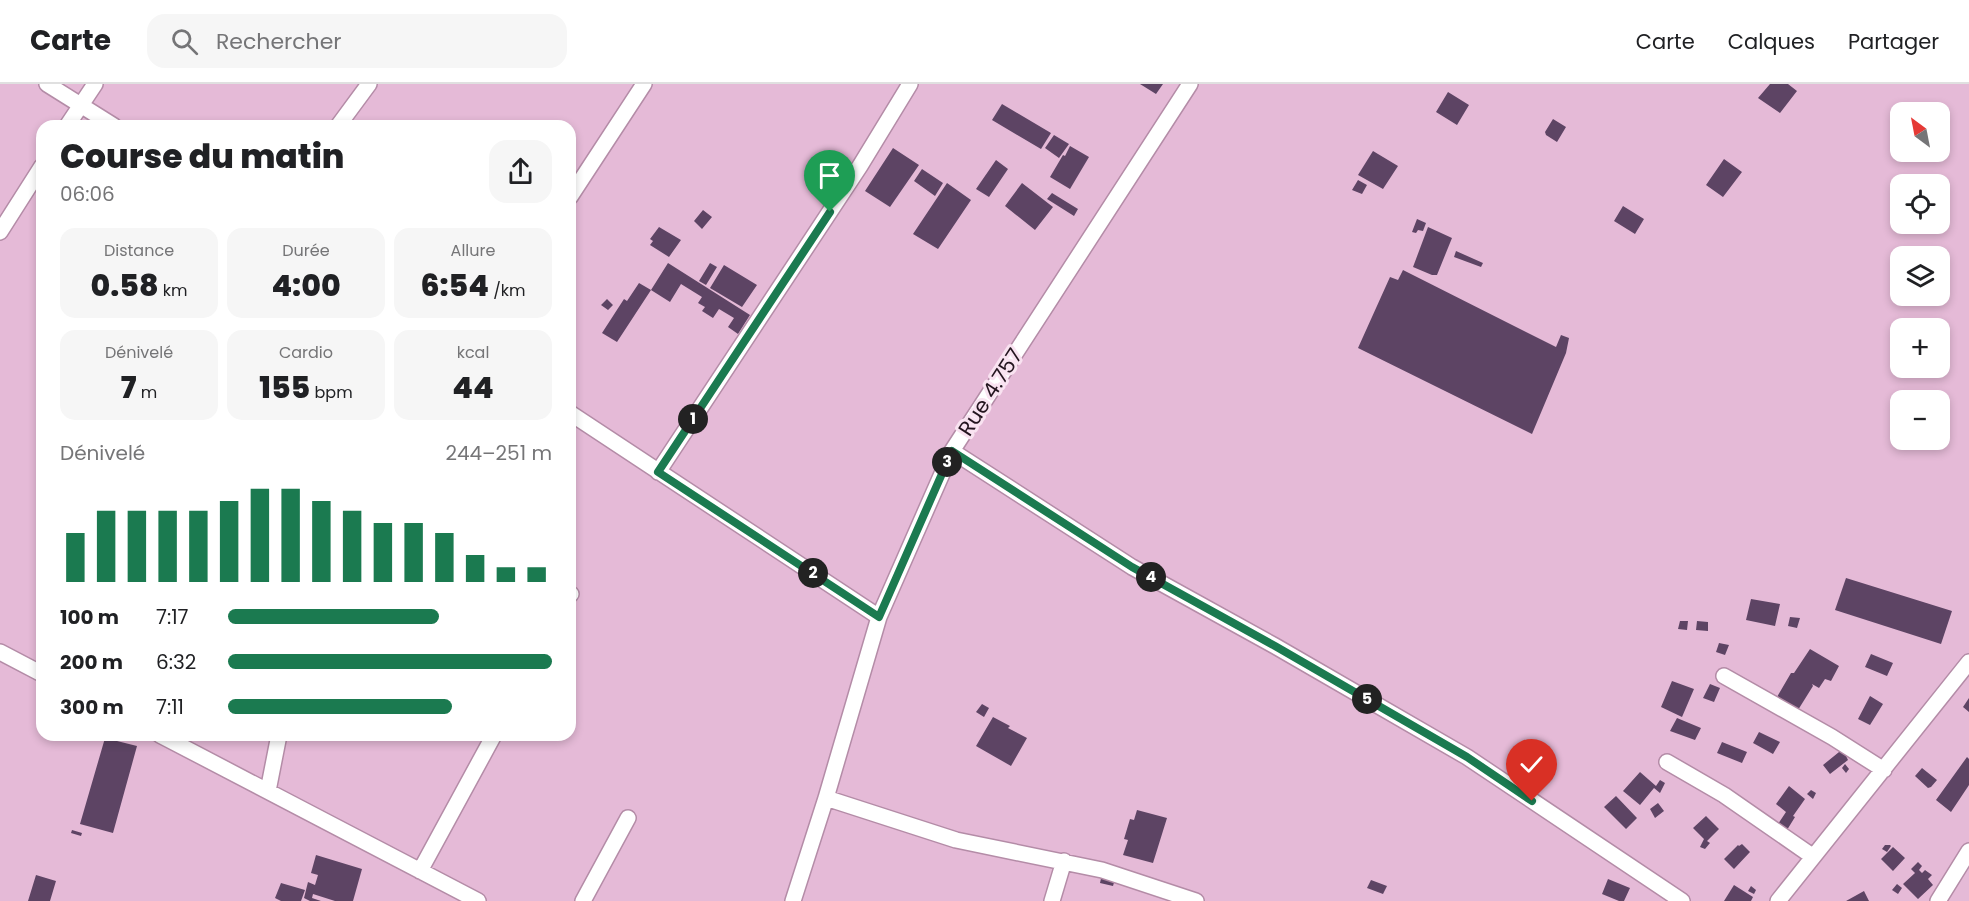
<!DOCTYPE html>
<html lang="fr">
<head>
<meta charset="utf-8">
<style>
	:root { --surface:#fff; --page:#f6f6f6; --text:#202124; --muted:#757577; --line:#e0e0e0; --accent:#1b7a50 }
	body { margin:0; font-family:Poppins,sans-serif; background:var(--page); color:var(--text); height:100vh; display:flex; flex-direction:column; font-size:22px; white-space:nowrap }
	* { box-sizing:border-box; margin:0 }
	p { font-size:20px; color:var(--muted) }
	.icon { flex:none; width:33px; height:33px; fill:none; stroke:currentColor; stroke-width:2; stroke-linecap:round; stroke-linejoin:round }
	.map { position:relative; flex:1; overflow:hidden }
	.sheet { position:absolute; left:36px; top:36px; width:540px; height:621px; display:flex; flex-direction:column; background:var(--surface); border-radius:18px; box-shadow:0 3px 9px #0003 }
	.sheet>* { flex:none }
	.needle { width:39px; rotate:328deg }
	.tools { position:absolute; left:1890px; top:18px; display:grid; gap:12px }
	.tools a { display:grid; place-items:center; width:60px; height:60px; border-radius:12px; background:var(--surface); box-shadow:0 3px 9px #0003; font-size:30px }
	.pin { position:absolute; display:grid; place-items:center; width:51px; height:51px; color:#fff; margin:-62px -26px; border-radius:50% 50% 50% 0; rotate:-45deg; box-shadow:0 0 6px #0007 }
	.pin .icon { rotate:45deg }
	.km { position:absolute; width:30px; height:30px; margin:-15px; border-radius:50%; background:#222; color:#fff; font-size:16px; line-height:30px; text-align:center }
	.round { display:grid; place-items:center; flex:none; width:63px; height:63px; border-radius:18px; background:var(--page) }
	.summary { display:flex; align-items:center; justify-content:space-between; height:102px; padding:0 24px }
	h1 { font-size:33px; font-weight:800; line-height:45px }
	.metrics { display:grid; grid-template-columns:repeat(3,1fr); gap:9px; height:102px; padding:6px 24px }
	.metrics div { display:grid; align-content:center; border-radius:15px; background:var(--page); text-align:center }
	.metrics b { font-size:30px; font-weight:800 }
	.metrics small { font-size:16px; font-weight:400 }
	.metrics p { font-size:16px }
	.chart { height:168px; padding:12px 24px }
	.chart p { display:flex; justify-content:space-between }
	.chart svg { width:100%; height:108px; margin-top:6px; stroke:var(--accent); stroke-width:6 }
	ul { padding:0 24px; list-style:none; font-size:20px }
	li { display:grid; grid-template-columns:96px 72px 1fr; align-items:center; height:45px }
	li i { height:15px; border-radius:8px; background:var(--accent) }
	header { display:flex; align-items:center; gap:36px; box-sizing:border-box; height:84px; padding:0 30px; background:var(--surface); border-bottom:2px solid var(--line) }
	header strong { font-size:28px }
	nav { display:flex; gap:33px; margin-inline-start:auto; font-size:21px }
	.search { width:420px; height:54px; background:var(--page); display:flex; align-items:center; gap:15px; box-sizing:border-box; padding:0 21px; border-radius:18px; color:var(--muted); font-size:22px }
	.map>svg:first-child { display:block }
	.building { fill:#5d4464 }
	.lines { fill:none; stroke-linecap:round; stroke-linejoin:round }
	.minor-casing { stroke:#b48ca7; stroke-width:18 }
	.minor { stroke:#fff; stroke-width:15 }
	.route-casing { stroke:#fff; stroke-width:12 }
	.route { stroke:#1b7a50; stroke-width:8 }
	.labels { text-anchor:middle; dominant-baseline:central; stroke-width:6; stroke-linejoin:round; paint-order:stroke }
	.street-label { font-size:21px; fill:#23141e; stroke:#f9e3f1 }
</style>
</head>
<body>
<header>
<strong>Carte</strong>
<div class="search"><svg class="icon" aria-label="search" viewBox="0 0 24 24"><circle cx="10" cy="10" r="6"/><path d="M15 15l6 6"/></svg>Rechercher</div>
<nav><a>Carte</a><a>Calques</a><a>Partager</a></nav>
</header>
<div class="map">
<svg width="1969" height="817" viewBox="0 0 1969 817">
	<rect width="100%" height="100%" fill="#e5bad7"/>
	<path class="building" d="M1140,0H1163L1156,10Z
		M1770,0H1788L1797,7L1780,29L1758,14Z
		M1448,8L1469,21L1457,41L1436,28Z
		M1002,20L1051,49L1041,65L992,36Z
		M1553,35L1566,43L1557,58L1546,51L1545,48Z
		M1054,51L1069,60L1059,74L1045,64Z
		M1070,62L1089,73L1070,105L1050,93L1063,71L1065,72Z
		M893,64L919,81L890,123L865,107Z
		M1373,67L1398,82L1383,105L1358,91Z
		M1724,75L1742,88L1723,113L1706,101Z
		M996,76L1008,85L989,113L976,105Z
		M922,85L943,99L935,112L914,97Z
		M1358,96L1367,101L1362,110L1352,106Z
		M947,99L971,116L938,165L913,150Z
		M1022,99L1053,123L1035,146L1005,122Z
		M1052,109L1078,125L1074,132L1047,115Z
		M1623,122L1644,135L1635,150L1614,137Z
		M703,126L712,133L702,145L694,137Z
		M1417,135L1426,139L1423,147L1418,146L1416,149L1412,148Z
		M659,143L681,156L669,173L650,161L653,157L650,155Z
		M1428,143L1452,154L1437,191H1432L1413,183Z
		M1456,167L1483,179L1481,183L1454,173Z
		M668,179L750,231L738,250L728,243L734,234L719,225L713,234L702,227L705,223L698,219L702,213L681,200L670,218L651,206Z
		M710,179L717,183L706,201L699,197Z
		M724,181L757,201L742,223L710,204Z
		M1403,186L1556,263L1561,251L1569,254L1566,269L1532,350L1358,264L1390,193L1398,196Z
		M639,199L651,206L617,258L602,249L624,215L627,217Z
		M607,215L613,221L608,226L601,221Z
		M1846,494L1952,527L1941,560L1835,526Z
		M1751,515L1780,520L1775,542L1746,536Z
		M1790,533L1800,534L1797,544L1788,542Z
		M1680,537H1688L1687,546L1678,545Z
		M1697,537L1708,538V547L1696,546Z
		M1719,559L1729,561L1725,571L1716,568Z
		M1810,565L1839,582L1831,597L1825,595L1819,604L1812,600L1813,602L1798,626L1777,613L1791,589H1794Z
		M1871,570L1893,579L1887,592L1865,583Z
		M1672,597L1694,605L1682,633L1661,623Z
		M1710,600L1720,604L1714,618L1703,614Z
		M1870,612L1883,620L1870,641L1858,635Z
		M1969,614V628L1963,623Z
		M982,620L989,624L984,633L976,628Z
		M993,633L1010,642L1008,644L1027,654L1011,682L976,662Z
		M1677,634L1701,644L1695,656L1670,647Z
		M1759,648L1780,658L1773,670L1753,659Z
		M105,654L137,662L113,749L80,740Z
		M1722,658L1747,668L1742,679L1717,669Z
		M1844,664L1849,670L1846,672L1848,676L1830,690L1823,681Z
		M1967,673L1969,675V701L1951,728L1936,716Z
		M1845,680L1849,685L1846,689L1842,684Z
		M1922,684L1937,696L1931,703L1928,704L1915,692Z
		M1640,688L1656,702L1660,696L1665,699L1660,709L1654,704L1640,721L1623,707Z
		M1789,702L1805,715L1793,732L1795,733L1787,746L1778,740L1786,728L1776,720Z
		M1811,706L1816,709L1813,715L1807,710Z
		M1616,712L1637,734L1626,745L1604,723Z
		M1658,719L1664,727L1655,734L1650,725Z
		M1137,726L1167,734L1153,779L1123,771L1128,756L1124,755L1130,735L1134,736Z
		M1706,732L1719,745L1707,757L1710,759L1705,765L1700,763L1704,755L1693,744Z
		M72,746L82,749L81,752L71,749Z
		M1742,760L1750,768L1734,785L1724,775L1738,761L1739,762Z
		M1885,761H1890L1891,762L1887,768L1882,765Z
		M1893,763L1905,774L1893,787L1881,775Z
		M316,771L362,785L353,817H335L313,810L312,814L321,817H310L304,814L308,798L315,801L318,791L311,789Z
		M1918,778L1922,782L1919,786L1922,789L1925,786L1932,791L1928,795L1933,801L1918,815L1903,800L1915,789L1911,785Z
		M1102,790L1116,792L1113,802L1100,799Z
		M36,791L56,797L50,817H28Z
		M1608,795L1630,804L1624,817H1619L1602,810Z
		M1371,796L1387,802L1383,810L1367,804Z
		M281,799L305,806L301,817H281L275,814Z
		M1897,800L1902,804L1898,810L1892,806Z
		M1734,801L1753,813L1751,817H1724Z
		M1751,802L1756,806L1754,810L1748,807Z
		M1864,807L1869,817H1846Z"/>
	<g class="lines">
		<g class="minor-casing">
			<path id="minor" d="M47,0L114,42
				M67,42L95,0
				M338,42L369,0
				M570,113L644,0
				M0,148L42,82
				M570,329L879,533
				M952,367L1132,483L1275,562L1467,673L1682,817
				M658,388L860,82L910,0
				M570,511L571,510
				M0,568L42,590
				M1724,592L1832,653L1884,686
				M160,651L478,817
				M1667,678L1724,711L1812,772
				M268,707L279,651
				M826,714L956,756L1102,786L1196,817
				M420,787L494,651
				M583,817L628,734
				M793,817L826,714L879,533L952,367L1190,0
				M1052,817L1064,777
				M1778,817L1969,578
				M1938,817L1969,767"/>
		</g>
		<use href="#minor" class="minor"/>
	</g>
	<g class="lines">
		<g class="route-casing">
			<path id="route" d="M830,128L658,388L879,533L952,367L1132,483L1275,562L1467,673L1532,717"/>
		</g>
		<use href="#route" class="route"/>
	</g>
	<g class="labels">
		<g class="street-label">
			<text transform="translate(990 308) rotate(-57)">Rue 4.757</text>
		</g>
	</g>
</svg>
<div class="tools">
<a><svg class="needle" viewBox="-14 -14 28 28"><path d="M0-13l5 13h-10z" fill="#e53935"/><path d="M0 13l5-13h-10z" fill="#757577"/></svg></a>
<a><svg class="icon" aria-label="locate" viewBox="0 0 24 24"><circle cx="12" cy="12" r="6"/><path d="M12 2v4M12 18v4M2 12h4M18 12h4"/></svg></a>
<a><svg class="icon" aria-label="layers" viewBox="0 0 24 24"><path d="M12 4l9 5-9 5-9-5zM3 14l9 5 9-5"/></svg></a>
<a>+</a>
<a>−</a>
</div>
<div class="pin" style="left:830px;top:128px;background:#1e9e55"><svg class="icon" aria-label="arrive" viewBox="0 0 24 24"><path d="M6 21V4h12l-3 4 3 4H6"/></svg></div>
<div class="pin" style="left:1532px;top:717px;background:#d93025"><svg class="icon" aria-label="check" viewBox="0 0 24 24"><path d="M5 12l5 5 9-10"/></svg></div>
<b class="km" style="left:693px;top:335px">1</b>
<b class="km" style="left:813px;top:489px">2</b>
<b class="km" style="left:947px;top:378px">3</b>
<b class="km" style="left:1151px;top:493px">4</b>
<b class="km" style="left:1367px;top:615px">5</b>
<section class="sheet">
<div class="summary"><div><h1>Course du matin</h1><p>06:06</p></div><a class="round"><svg class="icon" aria-label="share" viewBox="0 0 24 24"><path d="M12 15V3M7 8l5-5 5 5M5 13v7h14v-7"/></svg></a></div>
<div class="metrics">
<div><p>Distance</p><b>0.58<small> km</small></b></div>
<div><p>Durée</p><b>4:00</b></div>
<div><p>Allure</p><b>6:54<small> /km</small></b></div>
</div>
<div class="metrics">
<div><p>Dénivelé</p><b>7<small> m</small></b></div>
<div><p>Cardio</p><b>155<small> bpm</small></b></div>
<div><p>kcal</p><b>44</b></div>
</div>
<div class="chart"><p><span>Dénivelé</span>244–251 m</p>
<svg viewBox="0 0 160 44" preserveAspectRatio="none"><path d="M5 44V24M15 44V15M25 44V15M35 44V15M45 44V15M55 44V11M65 44V6M75 44V6M85 44V11M95 44V15M105 44V20M115 44V20M125 44V24M135 44V33M145 44V38M155 44V38"/></svg>
</div>
<ul>
<li><b>100 m</b>7:17<i style="width:65%"></i></li>
<li><b>200 m</b>6:32<i style="width:100%"></i></li>
<li><b>300 m</b>7:11<i style="width:69%"></i></li>
</ul>
</section>
</div>
</body>
</html>
